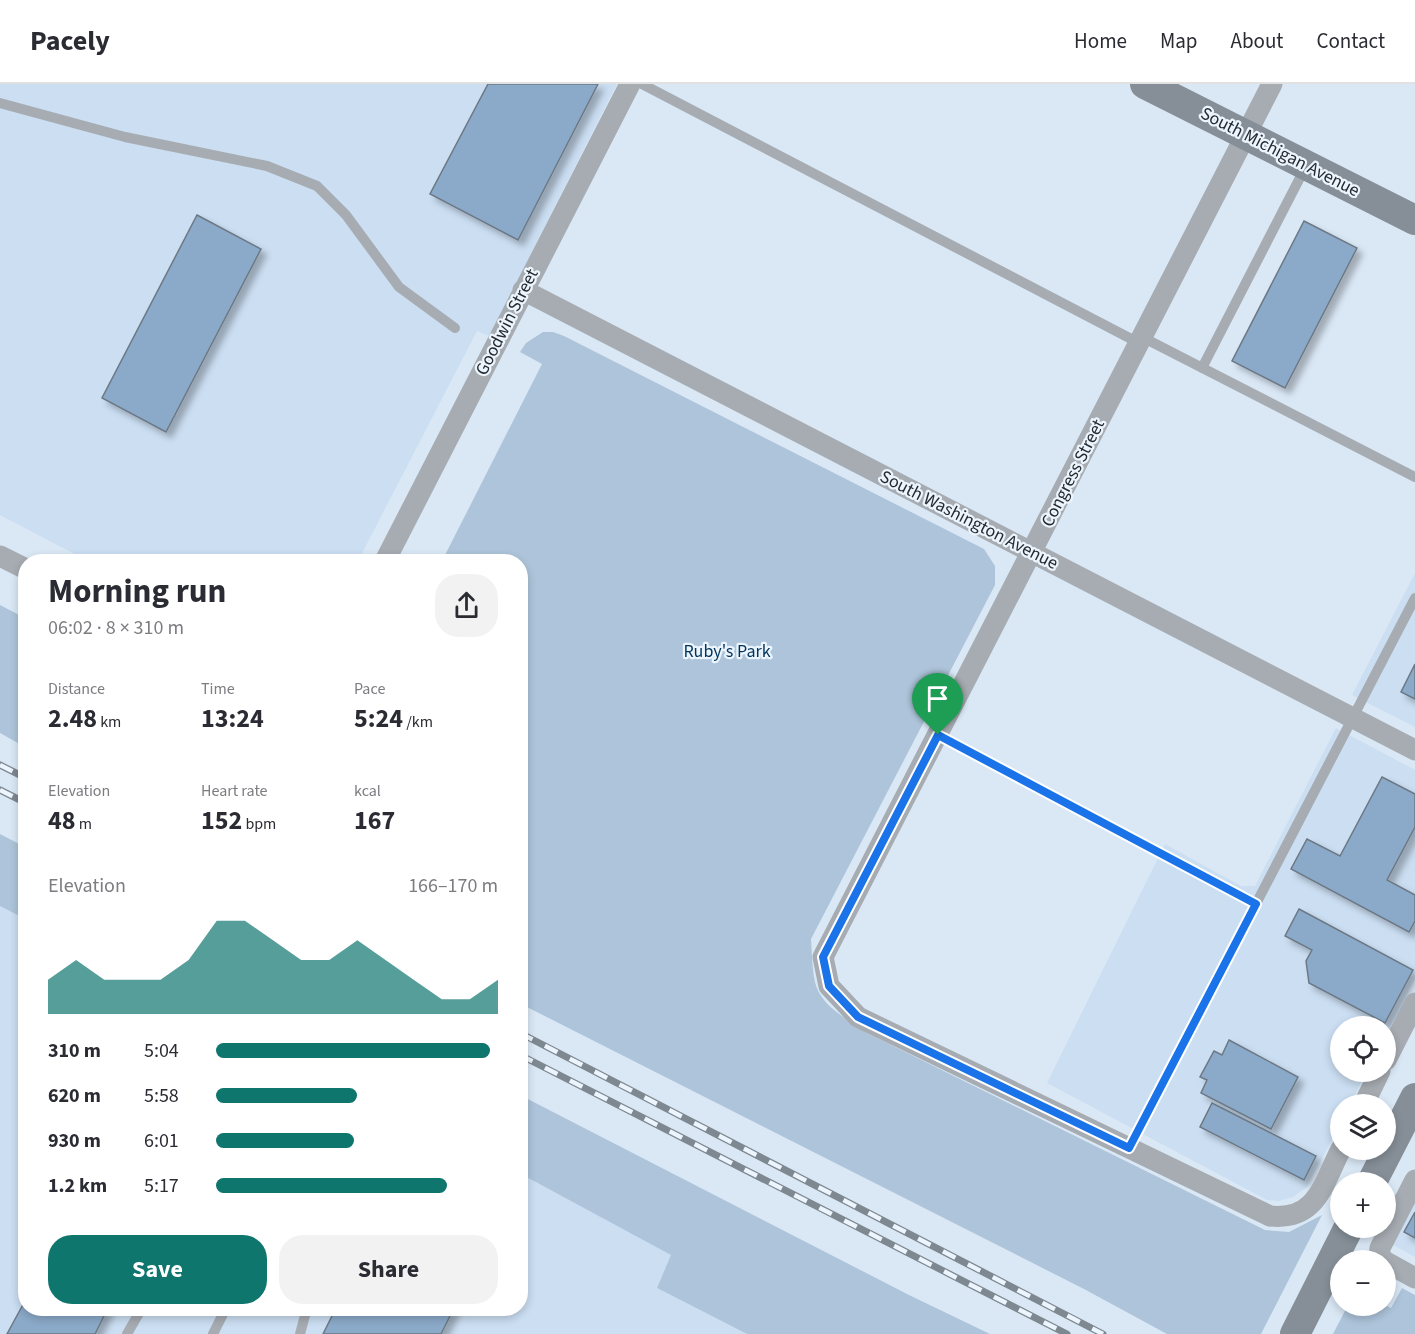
<!DOCTYPE html>
<html lang="en">
<head>
<meta charset="utf-8">
<style>
	:root { --surface:#fff; --page:#f2f2f3; --text:#2b2b33; --muted:#7c7c81; --line:#e1e1e2; --accent:#0f766e }
	body { margin:0; font-family:"Source Sans 3",sans-serif; background:var(--page); color:var(--text); height:100vh; display:flex; flex-direction:column; font-size:22px; white-space:nowrap }
	* { box-sizing:border-box; margin:0 }
	p { font-size:20px; color:var(--muted) }
	.icon { flex:none; width:33px; height:33px; fill:none; stroke:currentColor; stroke-width:2; stroke-linecap:round; stroke-linejoin:round }
	.map { position:relative; flex:1; overflow:hidden }
	.side { position:absolute; left:18px; top:470px; width:510px; height:762px; display:flex; flex-direction:column; background:var(--surface); border-radius:24px; box-shadow:0 3px 9px #0003 }
	.side>* { flex:none }
	.buttons { position:absolute; left:1330px; top:932px; display:grid; gap:12px }
	.buttons a { display:grid; place-items:center; width:66px; height:66px; border-radius:50%; background:var(--surface); box-shadow:0 3px 9px #0003; font-size:30px }
	.pin { position:absolute; display:grid; place-items:center; width:51px; height:51px; color:#fff; margin:-62px -26px; border-radius:50% 50% 50% 0; rotate:-45deg; box-shadow:0 0 6px #0007 }
	.pin .icon { rotate:45deg }
	.round { display:grid; place-items:center; flex:none; width:63px; height:63px; border-radius:24px; background:var(--page) }
	.summary { display:flex; align-items:center; justify-content:space-between; height:102px; padding:0 30px }
	h1 { font-size:33px; font-weight:700; line-height:45px }
	.figures { display:grid; grid-template-columns:repeat(3,1fr); gap:9px; height:102px; padding:6px 30px }
	.figures div { display:grid; align-content:center }
	.figures b { font-size:26px; font-weight:700 }
	.figures small { font-size:16px; font-weight:400 }
	.figures p { font-size:16px }
	.chart { height:168px; padding:12px 30px }
	.chart p { display:flex; justify-content:space-between }
	.chart svg { width:100%; height:108px; margin-top:6px; fill:var(--accent); opacity:.7 }
	.cta { display:flex; gap:12px; margin-top:auto; padding:12px 30px }
	.cta a { flex:1; height:69px; border-radius:24px; background:var(--accent); color:#fff; font-size:24px; font-weight:700; line-height:69px; text-align:center }
	.cta a+a { background:var(--page); color:var(--text) }
	ul { padding:0 30px; list-style:none; font-size:20px }
	li { display:grid; grid-template-columns:96px 72px 1fr; align-items:center; height:45px }
	li i { height:15px; border-radius:8px; background:var(--accent) }
	header { display:flex; align-items:center; gap:36px; box-sizing:border-box; height:84px; padding:0 30px; background:var(--surface); border-bottom:2px solid var(--line) }
	header strong { font-size:28px }
	nav { display:flex; gap:33px; margin-inline-start:auto; font-size:21px }
	.map>svg:first-child { display:block }
	.built { fill:#cbdef2 }
	.green { fill:#adc4da }
	.building { fill:#8baac9; stroke:#6c7985; stroke-width:1.5; filter:url(#shadow) }
	.lines { fill:none; stroke-linecap:round; stroke-linejoin:round }
	.lane { stroke:#a6acb2; stroke-width:10 }
	.street { stroke:#a6acb2; stroke-width:21 }
	.secondary { stroke:#868f98; stroke-width:30 }
	.rail-casing { stroke:#7e8891; stroke-width:7 }
	.rail { stroke:#ecf5fd; stroke-width:4.5; stroke-dasharray:14; stroke-linecap:butt }
	.route-casing { stroke:#fff; stroke-width:12 }
	.route { stroke:#1a73e8; stroke-width:8 }
	.labels { text-anchor:middle; dominant-baseline:central; stroke-width:4.5; stroke-linejoin:round; paint-order:stroke }
	.street-label { font-size:18px; fill:#252a2f; stroke:#ecf5fd }
	.park-label { font-size:18px; fill:#00345c; stroke:#ecf5fd }
</style>
</head>
<body>
<header>
<strong>Pacely</strong>
<nav><a>Home</a><a>Map</a><a>About</a><a>Contact</a></nav>
</header>
<div class="map">
<svg width="1415" height="1250" viewBox="0 0 1415 1250">
	<defs>
		<filter id="shadow"><feDropShadow dx="5.5" dy="5.5" stdDeviation="3" flood-color="#0004"/></filter>
	</defs>
	<rect width="100%" height="100%" fill="#dae8f6"/>
	<path class="built" d="M0,0H617L489,252L477,247L358,477H88L0,431Z
		M1415,489V643L1352,611Z
		M1336,644L1415,686V895L1386,951V942H1341V987H1367L1350,1020H1341V1038L1307,1103L1293,1113L1279,1117L1267,1116L1047,999L1165,760L1241,802H1255Z
		M0,822L25,835L26,1224H520L521,1090L672,1171L657,1204L747,1250H0Z
		M1415,1118V1173L1393,1161Z"/>
	<path class="green" d="M543,248H553L564,252L984,465L995,482V501L811,855C812,869 812,884 815,898C820,922 849,936 867,949L1265,1146L1289,1148L1322,1131L1261,1250H1167L1084,1205L521,920L520,477H442L542,280L520,268L526,259Z
		M0,521L25,534V663L0,649Z
		M0,750L25,763V835L0,822Z
		M520,1011L909,1211L990,1250H747L657,1204L671,1171L521,1090Z
		M1402,1204L1415,1211V1250H1333L1348,1221H1385L1391,1224Z"/>
	<path class="building" d="M488,0H598L518,156L430,110Z
		M197,131L261,165L166,348L102,314Z
		M1304,137L1357,164L1285,304L1232,277Z
		M1415,580V615L1401,608Z
		M1382,693L1415,710V743L1387,796L1415,811V837L1409,848L1291,785L1307,755L1340,772Z
		M1299,825L1413,886L1385,939L1309,899L1306,877L1312,866L1285,852Z
		M1229,956L1298,993L1271,1045L1201,1009L1207,996L1200,993L1214,967L1222,971Z
		M1212,1019L1316,1072L1304,1096L1200,1043Z
		M1415,1128V1154L1404,1148Z
		M26,1215V1224H108L95,1250H7Z
		M336,1224H454L441,1250H323Z"/>
	<g class="lines">
		<path class="lane" d="M642,0L1139,259
			M0,19L125,53L267,82L317,102L346,131L399,203L455,244
			M1142,253L1415,393
			M1202,284L1306,82
			M938,651L1256,820
			M1129,1064L1415,514
			M127,1250L142,1224
			M213,1250L226,1224
			M300,1250L307,1224"/>
		<path class="street" d="M1272,0L823,873L829,902L858,933L1270,1132C1317,1137 1323,1100 1341,1065
			M523,206L1415,666
			M0,472L26,485
			M385,477L630,0
			M1386,976L1415,919
			M1364,1020L1380,987
			M1384,1176L1379,1172L1380,1164L1415,1096
			M1386,1178L1415,1194"/>
		<path class="secondary" d="M1145,0L1415,136
			M1372,1098L1415,1014
			M1295,1250L1349,1143"/>
		<g class="rail-casing">
			<path id="rail" d="M0,681L26,694
				M0,706L26,719
				M520,949L1103,1250
				M520,971L1067,1250"/>
		</g>
		<use href="#rail" class="rail"/>
	</g>
	<g class="lines">
		<g class="route-casing">
			<path id="route" d="M938,651L1256,820L1129,1064L858,933L829,902L823,873Z"/>
		</g>
		<use href="#route" class="route"/>
	</g>
	<g class="labels">
		<g class="street-label">
			<text transform="translate(1280 68) rotate(27)">South Michigan Avenue</text>
			<text transform="translate(507 238) rotate(-63)">Goodwin Street</text>
			<text transform="translate(1073 389) rotate(-63)">Congress Street</text>
			<text transform="translate(969 436) rotate(27)">South Washington Avenue</text>
		</g>
		<g class="park-label">
			<text x="727" y="567">Ruby's Park</text>
		</g>
	</g>
</svg>
<div class="buttons">
<a><svg class="icon" aria-label="locate" viewBox="0 0 24 24"><circle cx="12" cy="12" r="6"/><path d="M12 2v4M12 18v4M2 12h4M18 12h4"/></svg></a>
<a><svg class="icon" aria-label="layers" viewBox="0 0 24 24"><path d="M12 4l9 5-9 5-9-5zM3 14l9 5 9-5"/></svg></a>
<a>+</a>
<a>−</a>
</div>
<div class="pin" style="left:938px;top:651px;background:#1e9e55"><svg class="icon" aria-label="arrive" viewBox="0 0 24 24"><path d="M6 21V4h12l-3 4 3 4H6"/></svg></div>
<section class="side">
<div class="summary"><div><h1>Morning run</h1><p>06:02 · 8 × 310 m</p></div><a class="round"><svg class="icon" aria-label="share" viewBox="0 0 24 24"><path d="M12 15V3M7 8l5-5 5 5M5 13v7h14v-7"/></svg></a></div>
<div class="figures">
<div><p>Distance</p><b>2.48<small> km</small></b></div>
<div><p>Time</p><b>13:24</b></div>
<div><p>Pace</p><b>5:24<small> /km</small></b></div>
</div>
<div class="figures">
<div><p>Elevation</p><b>48<small> m</small></b></div>
<div><p>Heart rate</p><b>152<small> bpm</small></b></div>
<div><p>kcal</p><b>167</b></div>
</div>
<div class="chart"><p><span>Elevation</span>166–170 m</p>
<svg viewBox="0 0 160 44" preserveAspectRatio="none"><path d="M0 44V30L10 22L20 30L30 30L40 30L50 22L60 6L70 6L80 14L90 22L100 22L110 14L120 22L130 30L140 38L150 38L160 30V44z"/></svg>
</div>
<ul>
<li><b>310 m</b>5:04<i style="width:97%"></i></li>
<li><b>620 m</b>5:58<i style="width:50%"></i></li>
<li><b>930 m</b>6:01<i style="width:49%"></i></li>
<li><b>1.2 km</b>5:17<i style="width:82%"></i></li>
</ul>
<div class="cta"><a>Save</a><a>Share</a></div>
</section>
</div>
</body>
</html>
